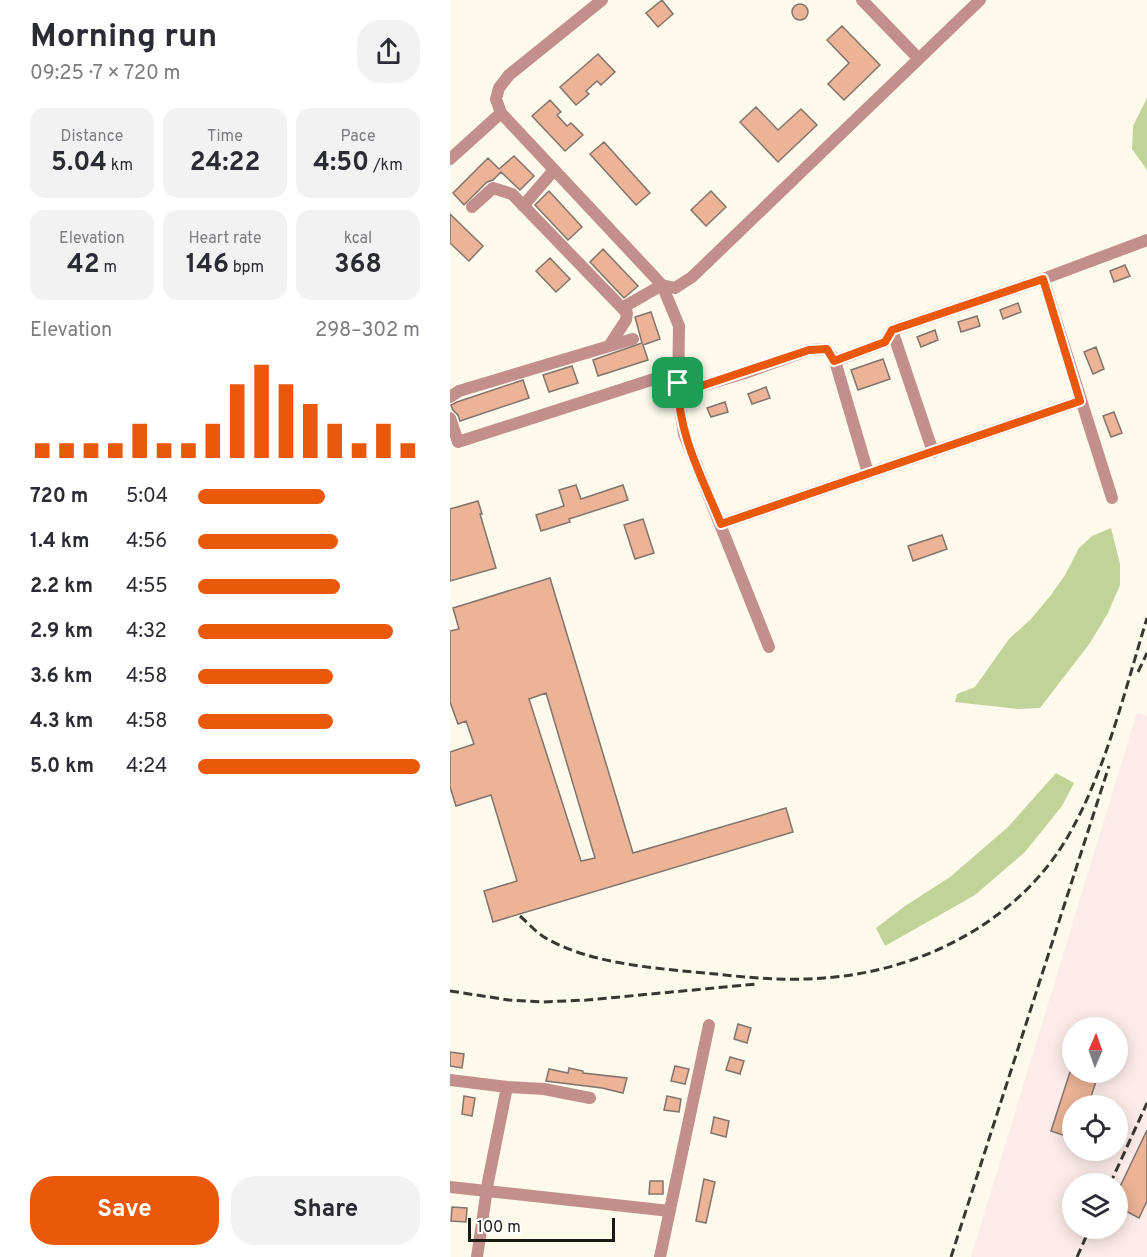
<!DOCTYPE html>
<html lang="en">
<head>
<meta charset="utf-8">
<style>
	:root { --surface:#fff; --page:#f2f2f3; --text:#2b2b33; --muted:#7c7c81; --accent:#ea580c }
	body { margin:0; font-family:Overpass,sans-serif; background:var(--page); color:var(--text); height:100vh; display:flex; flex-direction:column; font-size:22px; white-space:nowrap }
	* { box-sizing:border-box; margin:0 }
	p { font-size:20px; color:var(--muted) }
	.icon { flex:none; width:33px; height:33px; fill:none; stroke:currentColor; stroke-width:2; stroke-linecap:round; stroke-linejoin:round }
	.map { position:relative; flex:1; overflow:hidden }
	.sheet { display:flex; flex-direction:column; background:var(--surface); width:450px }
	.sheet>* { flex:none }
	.needle { width:39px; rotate:2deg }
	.buttons { position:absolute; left:612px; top:1017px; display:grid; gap:12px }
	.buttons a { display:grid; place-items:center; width:66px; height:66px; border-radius:50%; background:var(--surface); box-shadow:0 3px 15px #0003; font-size:30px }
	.scale { position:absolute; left:18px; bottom:15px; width:147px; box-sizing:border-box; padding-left:6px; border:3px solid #1b1914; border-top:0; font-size:16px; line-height:21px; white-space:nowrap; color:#1b1914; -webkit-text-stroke:4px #fff; paint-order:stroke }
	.pin { position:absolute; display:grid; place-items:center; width:51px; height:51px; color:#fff; margin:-26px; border-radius:12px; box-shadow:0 3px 9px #0006 }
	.round { display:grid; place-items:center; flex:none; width:63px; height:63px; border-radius:24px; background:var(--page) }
	.summary { display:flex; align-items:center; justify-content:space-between; height:102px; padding:0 30px }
	h1 { font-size:33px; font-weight:700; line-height:45px }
	.figures { display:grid; grid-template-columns:repeat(3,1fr); gap:9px; height:102px; padding:6px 30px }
	.figures div { display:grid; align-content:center; border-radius:15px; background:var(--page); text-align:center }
	.figures b { font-size:26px; font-weight:700 }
	.figures small { font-size:16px; font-weight:400 }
	.figures p { font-size:16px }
	.chart { height:168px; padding:12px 30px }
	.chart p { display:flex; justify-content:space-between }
	.chart svg { width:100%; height:108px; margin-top:6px; stroke:var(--accent); stroke-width:6 }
	.primary-button { display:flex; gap:12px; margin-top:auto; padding:12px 30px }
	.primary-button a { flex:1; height:69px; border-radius:24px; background:var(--accent); color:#fff; font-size:24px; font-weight:700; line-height:69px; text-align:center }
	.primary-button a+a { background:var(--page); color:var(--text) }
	ul { padding:0 30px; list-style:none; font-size:20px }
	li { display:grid; grid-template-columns:96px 72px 1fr; align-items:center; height:45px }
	li i { height:15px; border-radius:8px; background:var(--accent) }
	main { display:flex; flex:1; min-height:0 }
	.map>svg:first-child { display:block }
	.industrial { fill:#fcebe9; fill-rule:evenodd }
	.forest { fill:#c2d39a }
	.building { fill:#ecb396; stroke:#81746e; stroke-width:1.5; fill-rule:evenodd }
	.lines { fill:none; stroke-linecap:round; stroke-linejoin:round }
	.minor { stroke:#c28f8d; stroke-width:12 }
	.rail { stroke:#393730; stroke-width:3; stroke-dasharray:9 4.5; stroke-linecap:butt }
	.route-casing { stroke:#fff; stroke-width:12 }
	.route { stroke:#ea580c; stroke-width:8 }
</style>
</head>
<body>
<main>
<section class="sheet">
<div class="summary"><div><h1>Morning run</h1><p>09:25 · 7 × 720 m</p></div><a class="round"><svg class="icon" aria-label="share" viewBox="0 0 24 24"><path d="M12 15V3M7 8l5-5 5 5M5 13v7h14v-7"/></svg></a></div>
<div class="figures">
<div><p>Distance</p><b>5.04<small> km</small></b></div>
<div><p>Time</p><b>24:22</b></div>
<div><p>Pace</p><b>4:50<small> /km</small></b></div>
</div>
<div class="figures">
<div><p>Elevation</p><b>42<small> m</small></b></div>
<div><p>Heart rate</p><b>146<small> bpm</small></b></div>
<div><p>kcal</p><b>368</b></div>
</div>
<div class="chart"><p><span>Elevation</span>298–302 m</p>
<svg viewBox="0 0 160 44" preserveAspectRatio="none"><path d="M5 44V38M15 44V38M25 44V38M35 44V38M45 44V30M55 44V38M65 44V38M75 44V30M85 44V14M95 44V6M105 44V14M115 44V22M125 44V30M135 44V38M145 44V30M155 44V38"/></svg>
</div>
<ul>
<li><b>720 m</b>5:04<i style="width:57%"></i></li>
<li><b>1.4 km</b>4:56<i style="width:63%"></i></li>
<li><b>2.2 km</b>4:55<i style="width:64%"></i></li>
<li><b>2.9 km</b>4:32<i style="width:88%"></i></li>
<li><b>3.6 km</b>4:58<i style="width:61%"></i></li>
<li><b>4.3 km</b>4:58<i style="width:61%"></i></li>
<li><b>5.0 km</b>4:24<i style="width:100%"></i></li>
</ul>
<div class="primary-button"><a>Save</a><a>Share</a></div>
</section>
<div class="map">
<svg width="697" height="1257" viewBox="0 0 697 1257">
	<rect width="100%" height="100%" fill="#fefaeb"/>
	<path class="industrial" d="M687,712L697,716V1257H521ZM622,1028H668V1072H622ZM622,1106H668V1150H622ZM622,1184H668V1228H622Z"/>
	<path class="forest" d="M697,98V170L682,149L683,126Z
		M661,528L670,564V585L658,613L640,643L590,708L568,709L505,702L507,694L525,687L559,639L581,619L601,595L615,575L629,548L642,536Z
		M606,773L624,783L612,806L575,852L525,895L435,946L426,928L455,906L500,877L558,827Z"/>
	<path class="building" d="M212,0L223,14L208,27L196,13Z
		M342 12a8 8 0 1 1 16 0a8 8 0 1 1-16 0Z
		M392,26L430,65L394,100L378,84L399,63L377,40Z
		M148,54L165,72L151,85L147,81L136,91L139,94L126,105L110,87Z
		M100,100L111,112L107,115L117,126L121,123L133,135L115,151L82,116Z
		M306,107L328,130L351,109L367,125L328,162L290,122Z
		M154,142L200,193L186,205L140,154Z
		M64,156L84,176L70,190L51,172L43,180L37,182L14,205L3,193L38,158L49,169Z
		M99,191L132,227L118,240L85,205Z
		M261,191L276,207L256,226L241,210Z
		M0,214L33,246L19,261L0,243Z
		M153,249L188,286L174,298L140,262Z
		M100,258L120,279L106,292L86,271Z
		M675,265L680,276L664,282L660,271Z
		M568,303L571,312L553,319L550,310Z
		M201,312L210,339L193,345L198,360L148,376L143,360L192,343L185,317Z
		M527,316L530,326L511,332L508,322Z
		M485,330L488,340L471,347L467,337Z
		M646,347L654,369L643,374L634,352Z
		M433,359L440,379L408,390L401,370Z
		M122,366L128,383L99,392L93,375Z
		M73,380L79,398L10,421L8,415L3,410L1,405L7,402Z
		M316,387L320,398L302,404L298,394Z
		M275,402L278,412L261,417L257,408Z
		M664,412L672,433L661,437L653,416Z
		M126,485L131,499L173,485L178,500L119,519L120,522L91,531L86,515L114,506L109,490Z
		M28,501L32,514H30L46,568L0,581V509Z
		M193,519L204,553L185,559L174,525Z
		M492,535L497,549L463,561L458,546Z
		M100,578L183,853L336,808L343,832L43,922L34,891L67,881L41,795L6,806L0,787V752L24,744L16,721L8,724L0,702V631L9,629L3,608ZM96,693L145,858L131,861L79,699Z
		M288,1024L301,1028L297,1043L284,1039Z
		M0,1052L14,1054L12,1068L0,1066Z
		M280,1057L294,1061L290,1074L276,1070Z
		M225,1066L239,1069L235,1084L221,1081Z
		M119,1068L133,1071V1073L177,1078L173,1093L152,1088L96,1081L99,1069L118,1073Z
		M620,1072H649L638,1106H622V1138L601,1131Z
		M14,1096L25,1098L22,1116L12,1114Z
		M217,1096L231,1099L229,1112L214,1110Z
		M264,1117L279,1121L276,1137L261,1133Z
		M697,1130V1201L689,1218L668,1207V1191Z
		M254,1179L265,1182L256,1223L246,1221Z
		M200,1181H213V1194H199Z
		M2,1207L17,1208L16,1222L1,1221Z"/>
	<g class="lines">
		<path class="minor" d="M412,0L469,59
			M51,113L212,285L229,326L228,395L234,434L319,647
			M0,159L51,113L46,99L49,88L59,75L152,0
			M73,206L104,170
			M22,207L43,188L62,194L177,313L176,320L159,346
			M593,279L662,498
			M172,308L212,285L225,288L242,277L530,0
			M442,330L483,452
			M385,361L418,473
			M228,383L251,386L295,373L359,350L377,349L385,361L435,342L442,330L593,279L697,240
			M0,397L9,391L183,339
			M0,418L8,442L229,371
			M271,524L630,401
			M0,1080L57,1087L94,1089L140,1098
			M0,1187L220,1211
			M27,1257L38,1182L57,1087
			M210,1257L259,1025"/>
		<path class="rail" d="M688,672L697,653
			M70,916C78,923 86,932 94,937C140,965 213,969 266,974C301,978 338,981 374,978C473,971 572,920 621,831C657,766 675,690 697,618
			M0,991L59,1000L93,1002L137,1000L307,984
			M660,1184L697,1103
			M501,1257L659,766
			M627,1257L640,1228"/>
	</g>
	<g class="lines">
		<g class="route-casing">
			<path id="route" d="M593,279L630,401L271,524C252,477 228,435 228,383L251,386L359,350L377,349L384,361L435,342L442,330Z"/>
		</g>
		<use href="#route" class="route"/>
	</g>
</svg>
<div class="buttons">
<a><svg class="needle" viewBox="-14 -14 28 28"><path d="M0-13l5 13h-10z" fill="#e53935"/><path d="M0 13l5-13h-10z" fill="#7c7c81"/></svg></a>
<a><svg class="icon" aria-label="locate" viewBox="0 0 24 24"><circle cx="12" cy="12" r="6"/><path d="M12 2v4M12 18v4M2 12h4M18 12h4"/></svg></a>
<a><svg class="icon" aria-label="layers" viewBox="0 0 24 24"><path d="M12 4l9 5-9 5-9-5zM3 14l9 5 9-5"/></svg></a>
</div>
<div class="scale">100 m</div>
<div class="pin" style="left:228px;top:383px;background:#1e9e55"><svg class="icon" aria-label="arrive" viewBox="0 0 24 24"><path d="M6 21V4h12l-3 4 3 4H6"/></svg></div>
</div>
</main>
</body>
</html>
